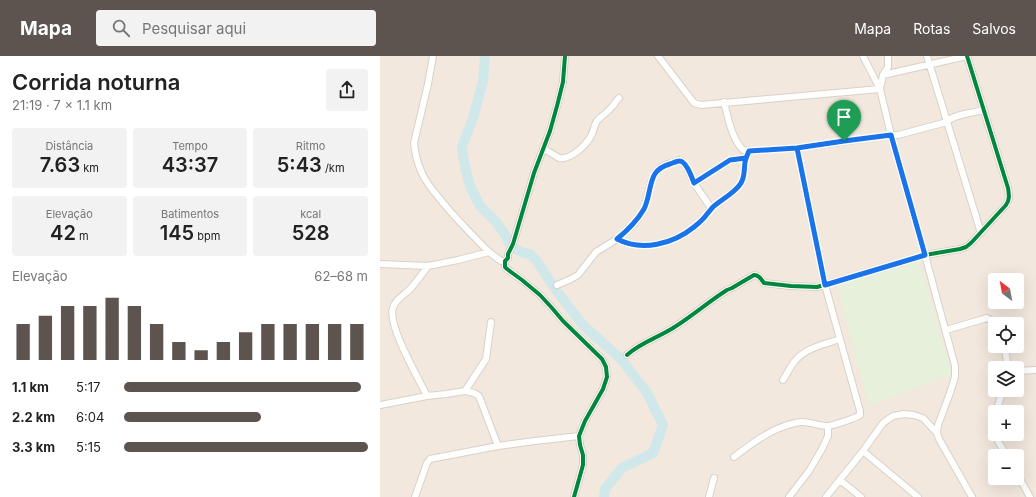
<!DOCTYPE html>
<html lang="pt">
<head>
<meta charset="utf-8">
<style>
	:root { --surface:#fff; --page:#f2f2f2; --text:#222; --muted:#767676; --accent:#5d544f }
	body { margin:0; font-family:Inter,sans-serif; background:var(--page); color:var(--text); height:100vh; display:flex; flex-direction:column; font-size:15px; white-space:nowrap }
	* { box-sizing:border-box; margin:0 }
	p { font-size:13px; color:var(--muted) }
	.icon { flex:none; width:22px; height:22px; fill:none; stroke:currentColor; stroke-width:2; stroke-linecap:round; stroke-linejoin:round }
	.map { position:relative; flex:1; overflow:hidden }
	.panel { display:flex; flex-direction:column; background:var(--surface); width:380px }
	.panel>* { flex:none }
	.needle { width:26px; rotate:328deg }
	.tools { position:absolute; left:608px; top:217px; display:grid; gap:8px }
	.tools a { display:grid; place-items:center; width:36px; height:36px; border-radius:4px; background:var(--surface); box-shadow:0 4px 16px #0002; font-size:20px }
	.pin { position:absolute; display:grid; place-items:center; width:34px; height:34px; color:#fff; margin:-41px -17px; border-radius:50% 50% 50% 0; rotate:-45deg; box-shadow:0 0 4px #0007 }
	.pin .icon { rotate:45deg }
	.round { display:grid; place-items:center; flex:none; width:42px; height:42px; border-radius:4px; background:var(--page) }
	.headline { display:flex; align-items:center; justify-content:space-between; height:68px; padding:0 12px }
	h1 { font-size:22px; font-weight:600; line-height:30px }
	.metrics { display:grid; grid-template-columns:repeat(3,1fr); gap:6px; height:68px; padding:4px 12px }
	.metrics div { display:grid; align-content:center; border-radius:4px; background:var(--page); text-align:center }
	.metrics b { font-size:20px; font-weight:600 }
	.metrics small { font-size:11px; font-weight:400 }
	.metrics p { font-size:11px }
	.chart { height:112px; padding:8px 12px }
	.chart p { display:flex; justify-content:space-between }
	.chart svg { width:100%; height:72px; margin-top:4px; stroke:var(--accent); stroke-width:6 }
	ul { padding:0 12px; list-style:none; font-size:13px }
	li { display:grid; grid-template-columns:64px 48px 1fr; align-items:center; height:30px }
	li i { height:10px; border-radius:5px; background:var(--accent) }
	header { display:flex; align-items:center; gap:24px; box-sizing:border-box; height:56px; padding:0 20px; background:var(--accent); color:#fff }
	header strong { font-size:19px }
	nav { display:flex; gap:22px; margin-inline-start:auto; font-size:14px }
	.search { width:280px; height:36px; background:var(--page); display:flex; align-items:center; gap:10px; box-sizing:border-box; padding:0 14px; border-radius:4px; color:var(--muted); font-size:15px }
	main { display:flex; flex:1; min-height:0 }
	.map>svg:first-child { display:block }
	.residential { fill:#f2e8de; fill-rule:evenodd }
	.green { fill:#e7f0db }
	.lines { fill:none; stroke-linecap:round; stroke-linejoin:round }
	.river { stroke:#d0e8ea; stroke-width:10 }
	.minor-casing { stroke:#d7d1cb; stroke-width:8 }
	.minor { stroke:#fefefd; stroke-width:6 }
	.cycleway-casing { stroke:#fffaf3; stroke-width:6 }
	.cycleway { stroke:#00873e; stroke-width:4 }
	.route-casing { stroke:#fff; stroke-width:8 }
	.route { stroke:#1a73e8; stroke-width:5 }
</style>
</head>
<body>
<header>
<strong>Mapa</strong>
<div class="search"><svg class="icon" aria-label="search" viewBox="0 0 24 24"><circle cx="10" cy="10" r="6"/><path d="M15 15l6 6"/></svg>Pesquisar aqui</div>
<nav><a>Mapa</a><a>Rotas</a><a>Salvos</a></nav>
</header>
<main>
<section class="panel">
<div class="headline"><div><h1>Corrida noturna</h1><p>21:19 · 7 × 1.1 km</p></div><a class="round"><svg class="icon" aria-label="share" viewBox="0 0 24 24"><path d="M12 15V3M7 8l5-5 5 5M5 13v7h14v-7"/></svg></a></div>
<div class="metrics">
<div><p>Distância</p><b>7.63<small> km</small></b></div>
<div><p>Tempo</p><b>43:37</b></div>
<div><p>Ritmo</p><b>5:43<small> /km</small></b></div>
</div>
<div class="metrics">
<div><p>Elevação</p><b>42<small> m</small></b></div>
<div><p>Batimentos</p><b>145<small> bpm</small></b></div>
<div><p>kcal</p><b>528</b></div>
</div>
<div class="chart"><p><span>Elevação</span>62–68 m</p>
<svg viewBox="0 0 160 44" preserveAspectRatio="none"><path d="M5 44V22M15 44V17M25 44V11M35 44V11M45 44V6M55 44V11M65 44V22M75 44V33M85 44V38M95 44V33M105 44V27M115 44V22M125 44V22M135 44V22M145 44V22M155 44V22"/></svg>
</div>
<ul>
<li><b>1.1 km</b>5:17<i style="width:97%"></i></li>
<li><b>2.2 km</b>6:04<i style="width:56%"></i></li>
<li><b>3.3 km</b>5:15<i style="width:100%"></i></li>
</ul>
</section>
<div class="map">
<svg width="656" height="441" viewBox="0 0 656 441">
	<rect width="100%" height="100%" fill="#f9f5f0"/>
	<path class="residential" d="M0,0H656V441H0ZM615,224H637V246H615ZM615,268H637V290H615ZM615,312H637V334H615ZM615,356H637V378H615ZM615,400H637V422H615Z"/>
	<path class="green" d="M539,205L572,318L489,350L457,230Z"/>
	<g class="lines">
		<path class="river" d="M105,0L103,25L93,62L82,91L84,106L90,130L100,150L116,166L126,180L130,189L143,197L150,198L156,204L178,237L203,269L241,303L267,337L283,369L273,397L242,412L225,433L224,441"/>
		<g class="minor-casing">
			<path id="minor" d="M53,0L48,28L34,87C35,97 37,106 41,115C45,125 53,135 60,143C75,162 92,179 109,196
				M185,0L183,26L177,50L170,75L154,117L133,188L128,198V202L125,205V211L127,213L142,224L160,239L172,252L183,265L222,303L226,311L227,321L223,333L205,365L199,380L200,389L203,399V409L194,441
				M278,0L314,47L321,49L500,33L483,0
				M508,0V11L503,19L500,33L511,79L545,199L575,310V321L570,337L558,369L557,377L559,383L592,441
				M547,0L601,177
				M503,19L587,0
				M344,46C348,62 352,83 363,94L369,95L417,92L511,79H518L567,66C573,58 593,57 604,54
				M163,92L179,102C191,104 206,89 211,80C214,75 214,69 217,65C221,60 227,57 231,52C234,49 236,45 239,42
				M314,127L350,104L366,102
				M237,183C262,196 293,188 314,171C319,167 324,163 327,158C329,156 331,153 333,151C342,143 355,137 361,127C365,121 364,113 365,106C366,102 367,99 369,95
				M0,208L48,210L78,204L109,196L121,205H125
				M177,229L191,223L198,219L216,196L237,183L255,167L265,151L271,126L276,116L280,112L285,109L299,104L302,105L306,110L314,127L331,152
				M566,274L607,262L612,265L615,270
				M624,290L626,299L628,312
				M247,299C260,287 277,282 293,272C311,261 328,246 347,234L352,232L374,219C379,219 381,223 384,227L411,230L437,231L545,199L580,193L586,191L591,187L626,149C630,143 629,139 628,132L587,0
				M637,315L656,314
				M403,324C407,318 410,311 415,305C425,292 445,288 460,283
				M85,335L106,303L111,266
				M47,340C39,323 7,269 13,252C15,243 26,238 31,232C37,225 43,217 48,210
				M0,349L47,340L66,338L85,335L94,337L99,340L118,390L155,385L199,380
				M616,356L623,334
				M615,359C609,376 619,386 627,400
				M483,395L538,441
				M354,401C374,386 394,370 420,366C429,365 438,370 448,370C454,369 474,363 480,359V355L445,229L417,92
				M637,418L650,441
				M460,424L481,441
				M35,441L47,407L50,403L118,390
				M329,441L334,422
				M409,441L429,415L442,393L448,380V370
				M446,441L483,395L503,367L513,360L524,358L534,359L543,362L557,377"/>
		</g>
		<use href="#minor" class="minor"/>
		<g class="cycleway-casing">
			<path id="cycleway" d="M185,0L183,26L177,50L170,75L154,117L133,188L128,198V202L125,205V211L127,213L142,224L160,239L172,252L183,265L222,303L226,311L227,321L223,333L205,365L199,380L200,389L203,399V409L194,441
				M247,299C260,287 277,282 293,272C311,261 328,246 347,234L352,232L374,219C379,219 381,223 384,227L411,230L437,231L545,199L580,193L586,191L591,187L626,149C630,143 629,139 628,132L587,0"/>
		</g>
		<use href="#cycleway" class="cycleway"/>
	</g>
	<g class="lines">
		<g class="route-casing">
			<path id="route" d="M464,85L417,92L369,95L366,102L350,104L314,127C312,122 306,104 299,105C297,105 293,107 290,108C272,113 272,124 268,141C267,145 266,149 264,153C257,165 248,174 237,183C262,196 293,188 314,171C319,167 324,163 327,158C329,156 331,153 333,151C342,143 355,137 361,127C365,121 364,113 365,106C366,102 367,99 369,95L417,92L445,229L545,199L511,79L464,85"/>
		</g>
		<use href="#route" class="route"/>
	</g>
</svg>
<div class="tools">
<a><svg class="needle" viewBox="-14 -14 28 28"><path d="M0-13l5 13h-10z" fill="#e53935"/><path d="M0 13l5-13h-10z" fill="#767676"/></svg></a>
<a><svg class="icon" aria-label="locate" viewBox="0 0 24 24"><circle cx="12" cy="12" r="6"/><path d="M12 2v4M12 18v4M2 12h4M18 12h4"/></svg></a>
<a><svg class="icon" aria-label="layers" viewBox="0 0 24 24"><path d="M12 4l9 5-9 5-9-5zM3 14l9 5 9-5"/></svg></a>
<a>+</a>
<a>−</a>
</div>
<div class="pin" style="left:464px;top:85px;background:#1e9e55"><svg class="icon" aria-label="arrive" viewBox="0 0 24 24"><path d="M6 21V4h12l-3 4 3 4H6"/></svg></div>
</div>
</main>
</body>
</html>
